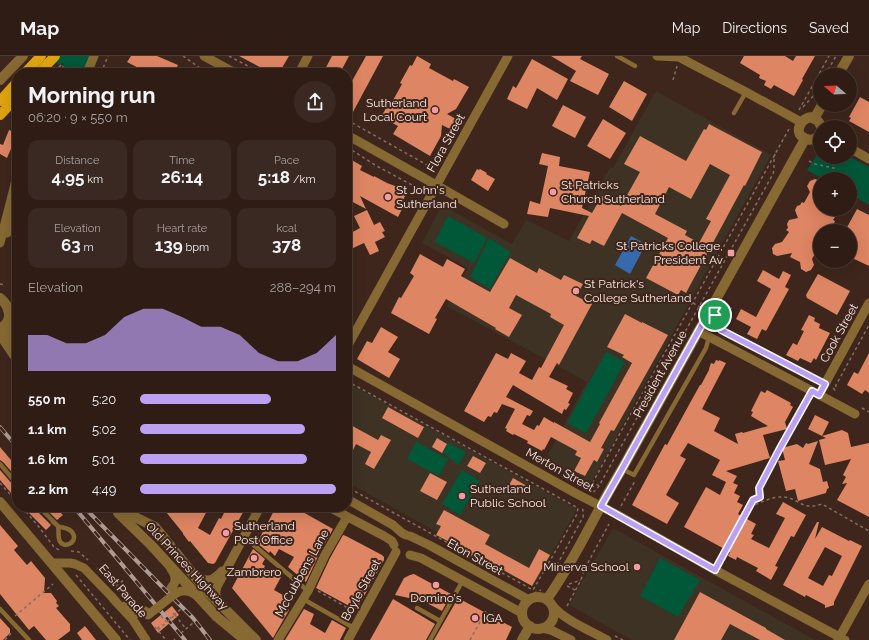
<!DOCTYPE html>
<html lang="en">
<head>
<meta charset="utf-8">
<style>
	:root { --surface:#2e1c15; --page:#3a2922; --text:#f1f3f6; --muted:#a7a1a0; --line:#493a34; --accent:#bca0f2 }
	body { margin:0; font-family:Raleway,sans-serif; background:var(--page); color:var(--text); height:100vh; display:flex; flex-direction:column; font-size:15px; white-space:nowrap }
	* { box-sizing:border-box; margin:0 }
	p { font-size:13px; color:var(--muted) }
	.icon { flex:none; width:22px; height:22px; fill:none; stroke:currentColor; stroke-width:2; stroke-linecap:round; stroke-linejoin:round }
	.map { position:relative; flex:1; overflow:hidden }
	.sheet { position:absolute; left:12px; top:12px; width:340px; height:444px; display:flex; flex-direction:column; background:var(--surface); border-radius:16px; box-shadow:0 4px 16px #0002,0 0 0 1px var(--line) }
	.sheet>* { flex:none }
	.needle { width:26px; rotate:289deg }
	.fabs { position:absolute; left:813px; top:12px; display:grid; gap:8px }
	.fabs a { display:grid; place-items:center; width:44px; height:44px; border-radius:50%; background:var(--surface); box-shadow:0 4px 16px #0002,0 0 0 1px var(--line); font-size:20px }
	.pin { position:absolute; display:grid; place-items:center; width:34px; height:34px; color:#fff; margin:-17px; border:2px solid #fff; border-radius:50%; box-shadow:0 1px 4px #0007 }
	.round { display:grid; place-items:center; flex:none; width:42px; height:42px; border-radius:21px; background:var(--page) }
	.headline { display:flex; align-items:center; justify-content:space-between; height:68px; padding:0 16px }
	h1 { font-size:22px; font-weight:700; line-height:30px }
	.stats { display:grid; grid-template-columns:repeat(3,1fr); gap:6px; height:68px; padding:4px 16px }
	.stats div { display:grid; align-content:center; border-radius:10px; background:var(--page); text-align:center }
	.stats b { font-size:17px; font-weight:700 }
	.stats small { font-size:11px; font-weight:400 }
	.stats p { font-size:11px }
	.chart { height:112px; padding:8px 16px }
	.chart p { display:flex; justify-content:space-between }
	.chart svg { width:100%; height:72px; margin-top:4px; fill:var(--accent); opacity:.7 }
	ul { padding:0 16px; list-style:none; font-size:13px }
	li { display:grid; grid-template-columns:64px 48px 1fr; align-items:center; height:30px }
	li i { height:10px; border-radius:5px; background:var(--accent) }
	header { display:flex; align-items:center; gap:24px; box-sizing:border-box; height:56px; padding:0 20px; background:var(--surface); border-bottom:1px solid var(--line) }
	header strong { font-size:19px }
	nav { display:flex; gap:22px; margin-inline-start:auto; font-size:14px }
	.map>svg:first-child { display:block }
	.education { fill:#3d3223 }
	.green { fill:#005839 }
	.water { fill:#366aad }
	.building { fill:#de8563; fill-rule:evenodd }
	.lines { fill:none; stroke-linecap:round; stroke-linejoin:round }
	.path { stroke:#836e65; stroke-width:1.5; stroke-dasharray:3 3; stroke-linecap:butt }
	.service { stroke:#866933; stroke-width:4.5 }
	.minor { stroke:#866933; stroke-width:9 }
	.tertiary { stroke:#866933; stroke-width:10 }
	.primary { stroke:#dfa40f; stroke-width:10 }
	.rail-casing { stroke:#af9b94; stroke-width:4 }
	.rail { stroke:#3e261c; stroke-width:2.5; stroke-dasharray:8; stroke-linecap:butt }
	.path-bridge { stroke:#836e65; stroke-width:1.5; stroke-dasharray:3 3; stroke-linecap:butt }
	.minor-bridge { stroke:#866933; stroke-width:9 }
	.route-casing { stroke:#fff; stroke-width:8 }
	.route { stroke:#bca0f2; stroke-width:5 }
	.poi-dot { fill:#f49aa3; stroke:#3e261c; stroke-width:1.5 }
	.labels { text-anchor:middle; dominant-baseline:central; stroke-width:4; stroke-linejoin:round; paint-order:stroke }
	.poi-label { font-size:12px; fill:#f9e8e2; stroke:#3e261c; text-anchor:start }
	.street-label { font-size:12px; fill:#f9e8e2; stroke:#3e261c }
</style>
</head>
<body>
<header>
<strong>Map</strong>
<nav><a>Map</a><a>Directions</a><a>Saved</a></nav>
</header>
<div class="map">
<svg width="869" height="584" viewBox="0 0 869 584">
	<rect width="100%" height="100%" fill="#3e261c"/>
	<path class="education" d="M656,35L771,99L704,220L590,429L545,404L587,326L447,250L468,212L422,187L442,149L512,188L526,164L569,185L610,111L613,112Z
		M347,326L577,453L534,530L347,426Z
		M613,472L815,584H632L569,549Z"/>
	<path class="green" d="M61,0H91L84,17H67L63,7L58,9L56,5Z
		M820,95V101H850L869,111V149L850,138V123H823L807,114Z
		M448,160L487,182L474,207L435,186Z
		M489,182L511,196L490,233L470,221Z
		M606,296L625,306L586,377L567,367Z
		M416,386L448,403L439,420L407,403Z
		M448,387L466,396L458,409L443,396Z
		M462,414L480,425L460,459L442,448Z
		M660,502L700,524L678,561L640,540Z"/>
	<path class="water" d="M631,180L646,188L630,218L615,209Z"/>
	<path class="building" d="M131,0H157L178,9L174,17H148L127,6Z
		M239,0H289L279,17L273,14L271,17Z
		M332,0H349L340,17H323Z
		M366,0H383L353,56L347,53V34Z
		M417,0L431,8L429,12L453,25L454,23L469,31L456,53L447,58L456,63L450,73L442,69L441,80L430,100L393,78L398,70L381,61L389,47L391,48L402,28L400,27L410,9L412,10Z
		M551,0H582L580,3L609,18L598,39L570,25L576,15Z
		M744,0H785L793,5L796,0H815L802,23L803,24L794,40L774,29L771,33L764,29L766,25L759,22L760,19L740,7Z
		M532,3L568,23L557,44L537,32L527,53L507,43L513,30L516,32Z
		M624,25L647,38L632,65L609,51Z
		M860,41L869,46V76L849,65L851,62L849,61Z
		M563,49L586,61L575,82L552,70Z
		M603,63L626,77L610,103L587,90Z
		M709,68L762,96L745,130L744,129L686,237L681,234L678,239L646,222L668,182L622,157L604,190L592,184L590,188L577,182L589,160L550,152L548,161L527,158L530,145L540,148L548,110L539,108L542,97L560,101L559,110L590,116L582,152L592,157L602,140L621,150L640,116L624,108L640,80L686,105L704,73L706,74ZM710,108L730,119L706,163L711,165L699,187L685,179L687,175L655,158L669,131L691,143Z
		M9,74L17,77V79L7,102L0,98V88L3,89Z
		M350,103L362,110L360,114L374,121V120L387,127L406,134L404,137L406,138L401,148L404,149L398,161L360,140L366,153L347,143V107Z
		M477,113L479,114L480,113L487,117L486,118L495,123L488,135L471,124Z
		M815,123L818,124L820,129V153H840L833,164L835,165L834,167L836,173L829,175L820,172V189L812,203L814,209L811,214L806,216L801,213L800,206L790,201L792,197L777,200L773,198L772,192L775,188L782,186L789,176L786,174L788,172L787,168L789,164L798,162L795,154L797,150L800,149L802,146L804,147L810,136L807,130L810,125Z
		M857,153L869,159V210L850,201V175H845Z
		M367,154L374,169L380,166L385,175L382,176L385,181L375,186L379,195L370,199L364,187L351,193L347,185V179L360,172L354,160Z
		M420,198L443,211L447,203L465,213L461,220L490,236L510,202L537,217L539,212L561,224L564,219L583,228L576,240L592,248L559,309L557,307L549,321L568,330L566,333L573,337L568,347L570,348L566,354L564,353L562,358L513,329L506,341L533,355L530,360L527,359L522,368L534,374L537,369L539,370L544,361L554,367V366L590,386L600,368L599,367L632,307L622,301L624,299L607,291L625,258L642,267V266L668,279L614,375L611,374L601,392L604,393L597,406L594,404L585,420L574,415L581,402L575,399L577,395L551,381L544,394L543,393L542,395L527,387L528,385L514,378L513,379L506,375L507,373L505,372L515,353L502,348L497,357L494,356L491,361L488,360L484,366L464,355L496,297L508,303L511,297L526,305L519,317L532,324L539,311L541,312L564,269L550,261L551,258L516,239L509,252L522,259L509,281L495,273L496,272L446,243L435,262L437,263L429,278L391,257L399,241L401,242L414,220L410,217Z
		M763,214L779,223L783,215L791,219L785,231L789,233L766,275L762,273L757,283L747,278L751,271L736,263L741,253L756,261L771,233L757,225Z
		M818,218L850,235L837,259L807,242L806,239Z
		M809,259L815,262L814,265L820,268L819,272L830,277L816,304L814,302L811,307L800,302L798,305L786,299L793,287L797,289L804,275L801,274Z
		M381,271L398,281L388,296L400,303L389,322L357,303L367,285L372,287Z
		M869,297V337L865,334L862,338L847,329L854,316L858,318Z
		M716,304L719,305V304L726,307L702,353L720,362L714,375L738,388L735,378L742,376L743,377L768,370L751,360L753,356L751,355L761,335L765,337L767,334L791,347L790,349L793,351L785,366L787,373L763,379L770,402L726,415L737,420L733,427L738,429L734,437L740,440L737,446L743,449L738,458L756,468L751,478L754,479L751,483L769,492L785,462L776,458L783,446L806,459L794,481L791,480L775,510L778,511L771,524L756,515L758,512L737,501L736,504L728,500L730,496L684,471L706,431L720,439L726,426L712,419L720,404L688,387L680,400L686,403L666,439L679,447L667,468L632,449L665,388L667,389L690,347L700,329H701L709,314V313L711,307L714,308Z
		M388,351L424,371L418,382L382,362Z
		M815,359L829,366L822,380L842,374L848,377L851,391L869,387V461L837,444L847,427L842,428L846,421L843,419L851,403L825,409L819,384L826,382L808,373Z
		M347,367L378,384L381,379L391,384L374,413L365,408L371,396L356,388L347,406Z
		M437,382L447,388L442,397L432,391Z
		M818,385L809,408L820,413L823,426L827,425L829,432L827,433L826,437L798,445L795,433L786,435L778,405L785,404L782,392L797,388L803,392L806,387L808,388Z
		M0,391L17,411V422L3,406L0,404Z
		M473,400L486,407L480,417L467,410Z
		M0,414L14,430L17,432V444L0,424Z
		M430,417L447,426L437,444L420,435Z
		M513,422L527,430L522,439L508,431Z
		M23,451H35L36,454L51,469L46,474Z
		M44,451H55L63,459L57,464Z
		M162,451H209L198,472L210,479L219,462L221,463L227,451H246L215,507L213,508L208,507L190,485L189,486L183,478V477Z
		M276,451H294L333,473L320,496L306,526L288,511L294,501L279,493L275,500L270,495L269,497L257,487Z
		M444,454L490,479L485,488L529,512L539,493L550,499L532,530L478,500L477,502L468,497L469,496L436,479L441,470L436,468Z
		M817,466H819L815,483L822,471L849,485L850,484L862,490L834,546V549L825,552V549L806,539L805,541L783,529ZM825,491L842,500L832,520L829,519L823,530L808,522Z
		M0,469L18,490L14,494L27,509L31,505L45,522L44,537H51L57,545L56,547L59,550L56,552L70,568V575L58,584H46L34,570L29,574L0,538Z
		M343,479L346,480L382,499L384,501V504L358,551L356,553L353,552L316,532L330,502Z
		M253,493L265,503L262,508L265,510L264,512L281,521L274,534L290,543L285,552L289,554L273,582L232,532Z
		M414,518L451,538L442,555L423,545L395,539L404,522L410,519Z
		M700,536L766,572V573L785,584H760L730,568L721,584H674Z
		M458,542L512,571L506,584H434Z
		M393,543L435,568L426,584H370Z
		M172,550L179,559L158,577L151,567Z
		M304,553L314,558L310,568L325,577L332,564L346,572L340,584H285Z
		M0,562L10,573V577L3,584H0Z
		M85,570L96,584H82L77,577Z"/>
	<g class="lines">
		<path class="path" d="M183,0L207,17
			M229,0L261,17
			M59,11L62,8L65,16L63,17
			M101,17L108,0
			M825,19L836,0
			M673,24L677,10
			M803,51L815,38L820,29
			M799,54L829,0
			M347,64L436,114
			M347,91L375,109L423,135
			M809,105L815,108L838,113
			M0,228L6,229
			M693,247L700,251
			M720,257L732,252
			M716,263V267L721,274L817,324
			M13,311L17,318
			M347,325L578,452L577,458L533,534L347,431
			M833,332L835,334L836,329L869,269
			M862,352L869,356
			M0,427L17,446
			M599,430L593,426L789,73
			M593,436L596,434L599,430L773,118C775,111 773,105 775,98
			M621,450L635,425
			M22,451L39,471L54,491L61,495
			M750,451C759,447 773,440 783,441C791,441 797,446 804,449C810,451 816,450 822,448L869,475
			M71,495L79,496L88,504
			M719,507L753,445L760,441L759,432L779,394L808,342
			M557,509L583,461C584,457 582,454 583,450
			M97,512L109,523L126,542
			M76,519L130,584
			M569,528L581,524
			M116,530L125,523
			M567,530L575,534
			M318,535L353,555
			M534,537L541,534
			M567,550L581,524L584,514L609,468
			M175,559L186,573
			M15,560L53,528
			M161,560L167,566
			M169,563L181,553
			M155,571L166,584
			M157,572H158L162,568
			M181,577L193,567
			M615,580L623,584
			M5,584L13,575
			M174,584L175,583
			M470,584L486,555"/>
		<path class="service" d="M617,0L635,10
			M734,57L746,36
			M0,408L17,428
			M622,413L634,419L706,292L709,281
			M39,451L58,470C59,474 58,479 59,483C62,495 80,486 72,476C69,472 63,472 58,470C57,469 54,467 53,466
			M243,480L308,535
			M303,543L354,572
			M417,552L440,565
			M0,553L29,584
			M430,584L463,524"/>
		<path class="minor" d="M204,0L235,17
			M657,0L679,1L690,7L746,36L801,66
			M87,17L94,0
			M299,17L308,0
			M347,79L422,121L504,168
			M850,92L869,103
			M7,177L17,154
			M0,187L17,120
			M6,249L17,257
			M8,266H17
			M698,275L812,335L855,358
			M347,291L508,0
			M347,310L577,438L616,458L715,514L845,584
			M819,339L869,247
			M347,443L393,469L402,477L406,479
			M329,451L384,480L392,485L394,489
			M410,480L429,489L529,544
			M410,499L421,502L522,557
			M52,507H70L75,508L84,512L111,540L117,547L133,564L146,584
			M171,513C176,520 177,526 171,532
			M194,518C206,527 212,526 222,515
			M176,537C183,533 189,534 196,539
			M218,545C214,537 216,532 220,525L260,451
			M125,550C131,556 137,560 145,555
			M553,550C564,564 591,575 607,584
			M542,572L551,574L571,584
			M278,584L308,535L325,499L347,461
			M348,584L396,496
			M838,584L869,528"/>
		<path class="tertiary" d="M838,19L849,0
			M0,24L23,0
			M814,63L822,49
			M820,77C817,82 812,85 807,83C785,77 813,46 821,71
			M0,242C10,250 14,266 0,272
			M7,267L10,277L17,295
			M0,278L12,296L17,303
			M0,446L116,584
			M117,451L125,456L155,471L205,533L256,584
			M118,457L151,489L217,561L245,584
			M522 557a16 16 0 1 1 32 0a16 16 0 1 1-32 0Z
			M547,543C576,503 596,455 622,413L805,83
			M522,584L530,570"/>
		<path class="primary" d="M25,17L41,0
			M39,17L55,0
			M0,45L17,26
			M0,59L17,41"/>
		<g class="rail-casing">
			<path id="rail" d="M0,371L17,391
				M74,451L185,584
				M84,451L178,547L193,562L210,584"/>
		</g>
		<use href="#rail" class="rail"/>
		<path class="path-bridge" d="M158,574L175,559L173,557"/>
		<path class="minor-bridge" d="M148,559L176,537"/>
	</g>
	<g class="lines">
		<g class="route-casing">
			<path id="route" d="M709,256L715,259L716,267L721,274L825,328L819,339L812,335L779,394L759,432L760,441L753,444L715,514L601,450L622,413Z"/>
		</g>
		<use href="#route" class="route"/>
	</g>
	<g class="poi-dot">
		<circle cx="435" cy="54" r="4"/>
		<circle cx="553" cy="136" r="4"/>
		<circle cx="388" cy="141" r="4"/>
		<rect x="727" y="193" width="8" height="8" rx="2"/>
		<circle cx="576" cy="235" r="4"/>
		<circle cx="462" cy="440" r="4"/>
		<circle cx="226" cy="477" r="4"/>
		<circle cx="254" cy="502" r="4"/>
		<circle cx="637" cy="511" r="4"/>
		<circle cx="436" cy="529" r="4"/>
		<circle cx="475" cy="562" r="4"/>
	</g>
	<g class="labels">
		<g class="poi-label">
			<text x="427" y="47" text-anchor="end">Sutherland<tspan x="427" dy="14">Local Court</tspan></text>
			<text x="561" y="129">St Patricks<tspan x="561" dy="14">Church Sutherland</tspan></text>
			<text x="396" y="134">St John's<tspan x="396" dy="14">Sutherland</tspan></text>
			<text x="723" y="190" text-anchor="end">St Patricks College,<tspan x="723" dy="14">President Av</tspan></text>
			<text x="584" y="228">St Patrick's<tspan x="584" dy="14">College Sutherland</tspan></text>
			<text x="470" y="433">Sutherland<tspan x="470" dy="14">Public School</tspan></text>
			<text x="234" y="470">Sutherland<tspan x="234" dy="14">Post Office</tspan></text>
			<text x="629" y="511" text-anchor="end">Minerva School</text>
			<text x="254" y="516" text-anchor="middle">Zambrero</text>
			<text x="436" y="542" text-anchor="middle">Domino's</text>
			<text x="483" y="562">IGA</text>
		</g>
		<g class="street-label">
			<text transform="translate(446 87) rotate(-61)">Flora Street</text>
			<text transform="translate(839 277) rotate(-61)">Cook Street</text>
			<text transform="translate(660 318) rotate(-61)">President Avenue</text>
			<text transform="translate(560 414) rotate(29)">Merton Street</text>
			<text transform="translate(475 501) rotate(29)">Eton Street</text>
			<text transform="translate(187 510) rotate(47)">Old Princes Highway</text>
			<text transform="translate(302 517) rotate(-61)">McCubbens Lane</text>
			<text transform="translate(361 534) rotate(-61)">Boyle Street</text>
			<text transform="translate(123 535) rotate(49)">East Parade</text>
		</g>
	</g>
</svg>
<div class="fabs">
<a><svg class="needle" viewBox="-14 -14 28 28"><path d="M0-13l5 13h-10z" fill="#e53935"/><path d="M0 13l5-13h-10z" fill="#a7a1a0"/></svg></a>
<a><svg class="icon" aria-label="locate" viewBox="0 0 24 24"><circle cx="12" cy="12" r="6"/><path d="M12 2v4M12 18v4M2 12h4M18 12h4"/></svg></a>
<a>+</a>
<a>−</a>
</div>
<div class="pin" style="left:715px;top:259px;background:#1e9e55"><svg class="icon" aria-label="arrive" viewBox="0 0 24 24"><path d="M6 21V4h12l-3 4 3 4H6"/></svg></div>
<section class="sheet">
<div class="headline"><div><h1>Morning run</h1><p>06:20 · 9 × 550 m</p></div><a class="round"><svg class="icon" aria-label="share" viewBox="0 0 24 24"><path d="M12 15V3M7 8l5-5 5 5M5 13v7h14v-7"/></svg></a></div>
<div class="stats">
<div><p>Distance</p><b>4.95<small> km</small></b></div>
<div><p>Time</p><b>26:14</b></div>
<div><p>Pace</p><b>5:18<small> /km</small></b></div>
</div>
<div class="stats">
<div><p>Elevation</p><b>63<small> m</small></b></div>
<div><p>Heart rate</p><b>139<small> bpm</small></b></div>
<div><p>kcal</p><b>378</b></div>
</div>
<div class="chart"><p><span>Elevation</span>288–294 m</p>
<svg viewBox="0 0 160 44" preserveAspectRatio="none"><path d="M0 44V22L10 22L20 27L30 27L40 22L50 11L60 6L70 6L80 11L90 17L100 17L110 22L120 33L130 38L140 38L150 33L160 22V44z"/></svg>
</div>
<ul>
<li><b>550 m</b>5:20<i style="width:67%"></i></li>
<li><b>1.1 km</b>5:02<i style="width:84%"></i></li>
<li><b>1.6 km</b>5:01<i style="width:85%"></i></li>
<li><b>2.2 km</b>4:49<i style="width:100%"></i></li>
</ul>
</section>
</div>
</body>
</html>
